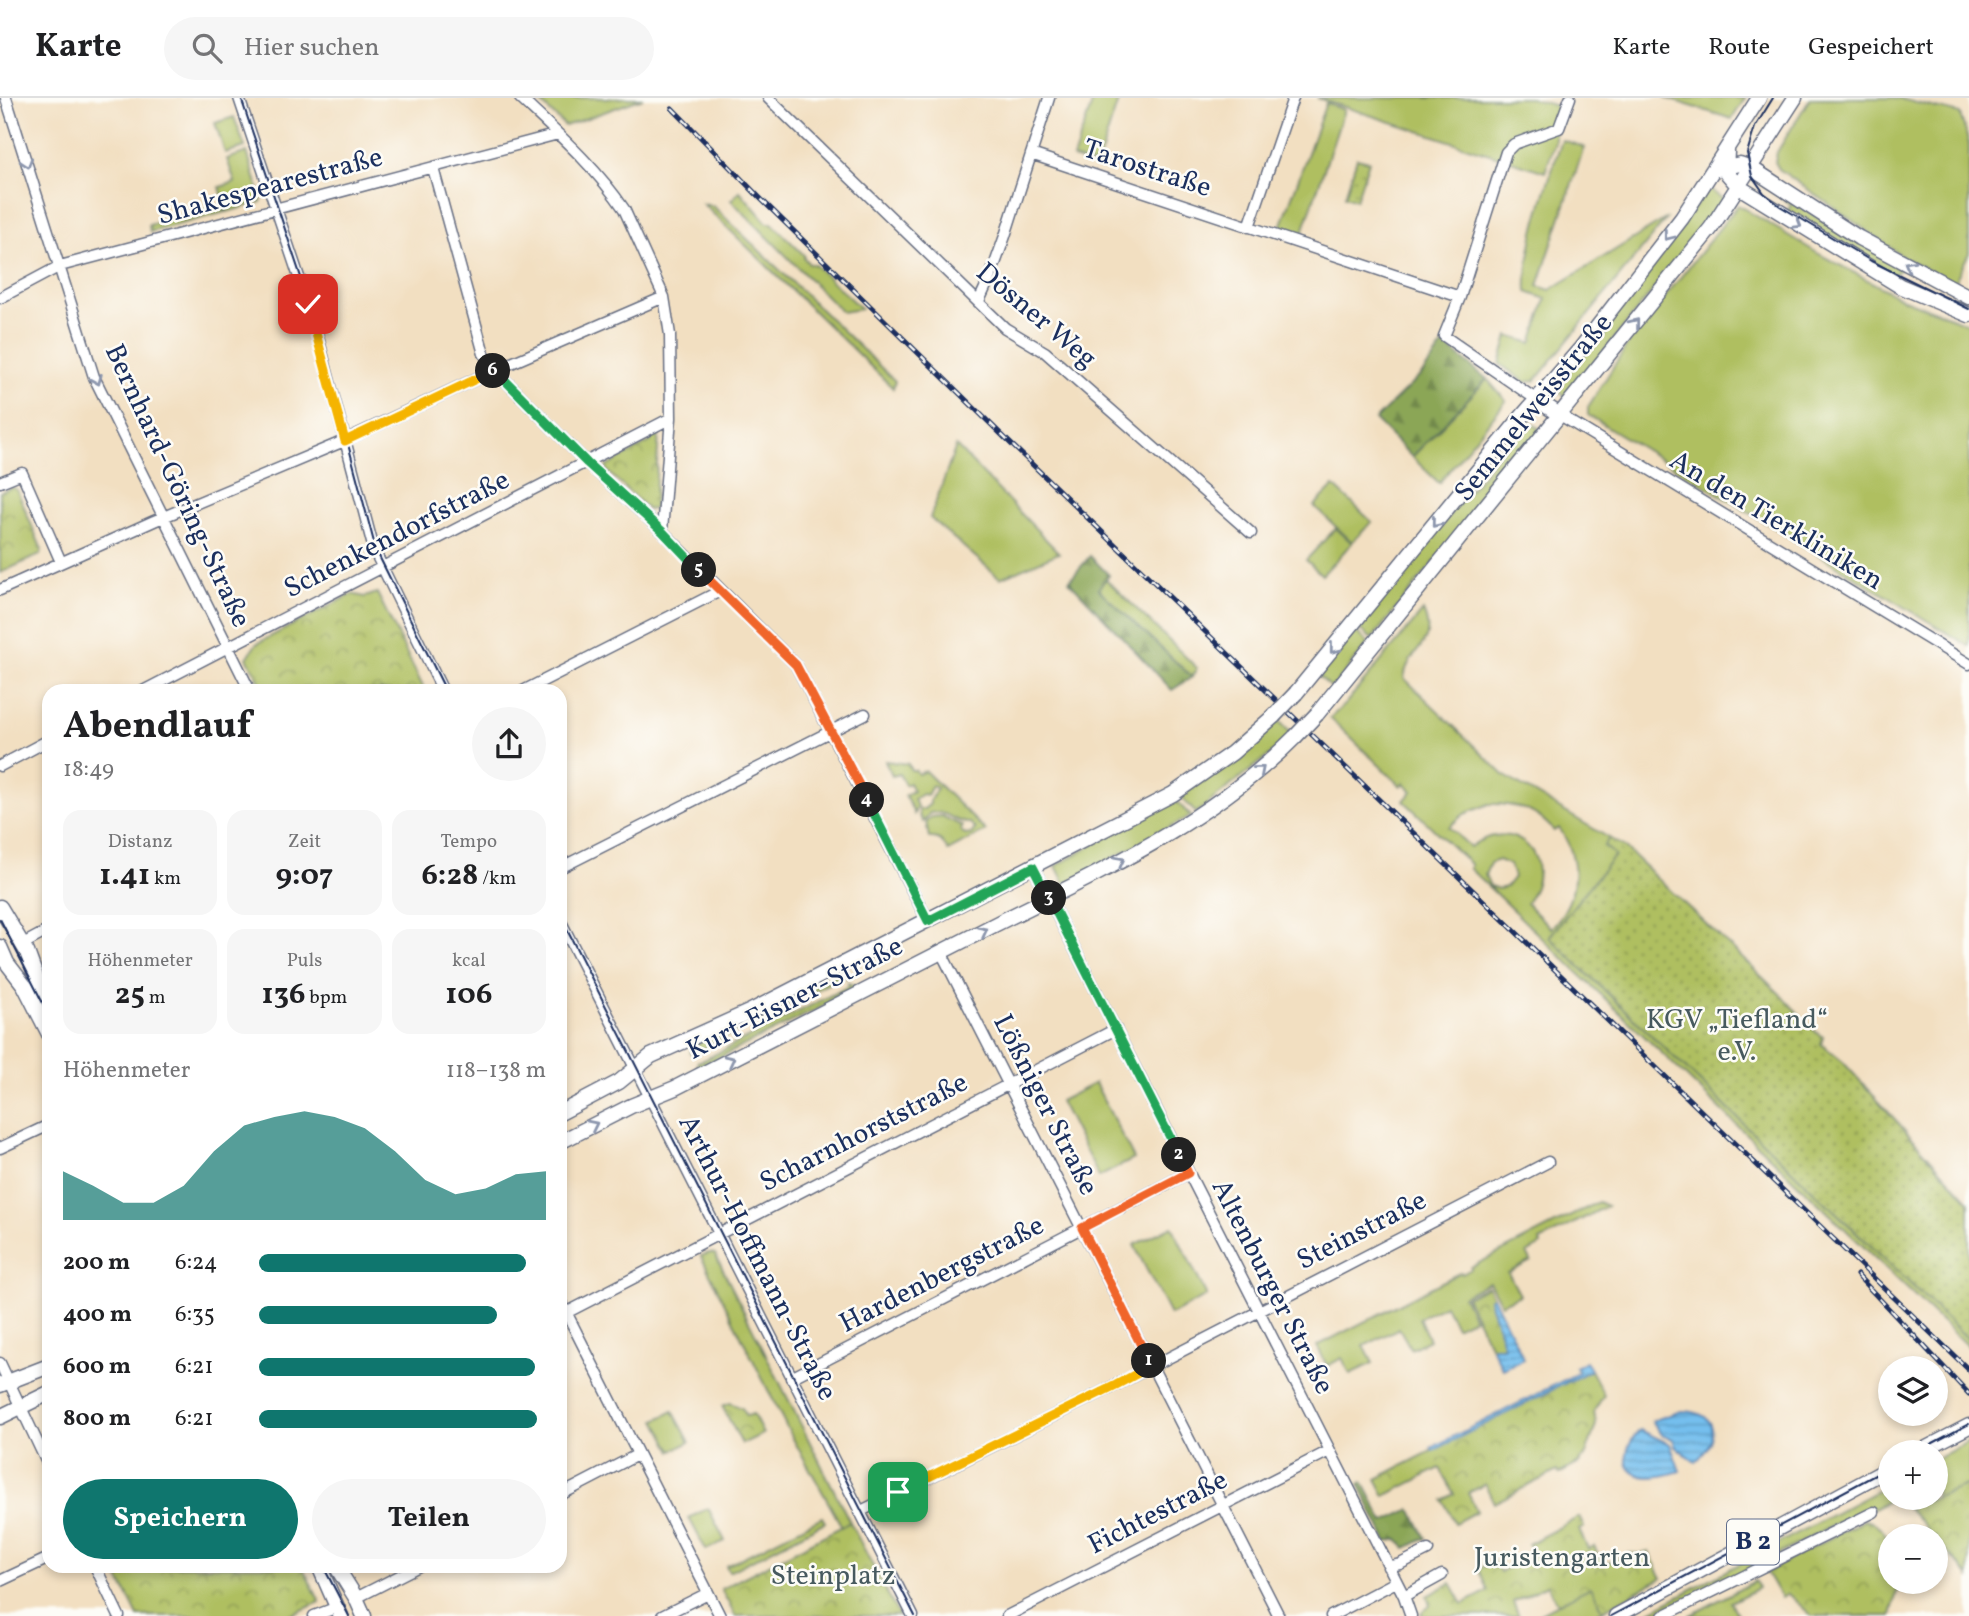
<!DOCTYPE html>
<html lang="de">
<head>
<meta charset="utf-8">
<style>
	:root { --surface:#fff; --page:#f6f6f6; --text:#202124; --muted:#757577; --line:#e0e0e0; --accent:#0f766e }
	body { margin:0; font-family:Vollkorn,serif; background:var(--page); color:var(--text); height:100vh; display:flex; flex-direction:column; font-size:26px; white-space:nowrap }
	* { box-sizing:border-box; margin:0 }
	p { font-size:23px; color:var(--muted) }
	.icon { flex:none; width:38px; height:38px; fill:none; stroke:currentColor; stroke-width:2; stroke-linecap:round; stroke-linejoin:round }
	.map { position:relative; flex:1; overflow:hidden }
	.details { position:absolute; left:42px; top:586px; width:525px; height:889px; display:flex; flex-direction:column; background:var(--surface); border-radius:21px; box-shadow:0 4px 10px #0003 }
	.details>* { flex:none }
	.fabs { position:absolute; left:1878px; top:1258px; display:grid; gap:14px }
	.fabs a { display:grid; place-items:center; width:70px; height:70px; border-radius:50%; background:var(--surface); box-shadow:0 4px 10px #0003; font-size:35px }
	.pin { position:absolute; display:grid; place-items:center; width:60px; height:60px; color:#fff; margin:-30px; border-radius:14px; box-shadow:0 4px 10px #0006 }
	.km { position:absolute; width:35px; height:35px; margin:-18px; border-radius:50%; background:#222; color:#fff; font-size:19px; line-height:35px; text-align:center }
	.round { display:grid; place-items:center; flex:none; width:74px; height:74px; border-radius:37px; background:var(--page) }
	.overview { display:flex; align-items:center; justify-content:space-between; height:119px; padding:0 21px }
	h1 { font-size:38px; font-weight:700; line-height:52px }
	.figures { display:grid; grid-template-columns:repeat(3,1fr); gap:10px; height:119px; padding:7px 21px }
	.figures div { display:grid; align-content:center; border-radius:18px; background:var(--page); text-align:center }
	.figures b { font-size:30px; font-weight:700 }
	.figures small { font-size:19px; font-weight:400 }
	.figures p { font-size:19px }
	.chart { height:196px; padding:14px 21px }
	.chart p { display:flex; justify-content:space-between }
	.chart svg { width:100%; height:126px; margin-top:7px; fill:var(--accent); opacity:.7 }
	.cta { display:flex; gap:14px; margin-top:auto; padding:14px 21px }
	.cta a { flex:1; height:80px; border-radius:42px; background:var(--accent); color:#fff; font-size:28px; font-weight:700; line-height:80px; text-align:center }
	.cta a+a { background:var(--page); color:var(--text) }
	ul { padding:0 21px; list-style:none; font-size:23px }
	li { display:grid; grid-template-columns:112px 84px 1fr; align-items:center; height:52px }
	li i { height:18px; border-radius:9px; background:var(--accent) }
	header { display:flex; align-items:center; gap:42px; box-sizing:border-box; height:98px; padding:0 35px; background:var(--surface); border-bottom:2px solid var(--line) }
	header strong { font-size:33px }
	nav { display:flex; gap:38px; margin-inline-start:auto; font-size:24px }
	.search { width:490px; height:63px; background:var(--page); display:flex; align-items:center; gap:18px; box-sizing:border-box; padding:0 24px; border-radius:38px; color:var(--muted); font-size:26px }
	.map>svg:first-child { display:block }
	.grass { fill:#afbf61; stroke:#657760; stroke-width:2; fill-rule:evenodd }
	.forest { fill:url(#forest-firs); stroke:#536a5a; stroke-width:2 }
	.park { fill:url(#park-crowns); stroke:#657760; stroke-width:2 }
	.garden { fill:url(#garden-dots); stroke:#657760; stroke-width:2 }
	.water { fill:url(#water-rules); stroke:#4877a6; stroke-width:2 }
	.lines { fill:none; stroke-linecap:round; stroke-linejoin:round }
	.minor-casing { stroke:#666d81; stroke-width:13 }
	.major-casing { stroke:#666d81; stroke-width:17 }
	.minor { stroke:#fff; stroke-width:10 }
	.major { stroke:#fff; stroke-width:14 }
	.tram { stroke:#1b2f5e; stroke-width:2 }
	.rail-casing { stroke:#1b2f5e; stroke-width:5 }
	.rail { stroke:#fdfcf7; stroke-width:2.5; stroke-dasharray:8; stroke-linecap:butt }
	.major-bridge-casing { stroke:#666d81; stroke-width:17; stroke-linecap:butt }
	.major-bridge { stroke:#fff; stroke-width:14 }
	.oneway { stroke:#8d97ae }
	.split-1-casing { stroke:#fff; stroke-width:14 }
	.split-2-casing { stroke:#fff; stroke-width:14 }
	.split-3-casing { stroke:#fff; stroke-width:14 }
	.split-4-casing { stroke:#fff; stroke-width:14 }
	.split-5-casing { stroke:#fff; stroke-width:14 }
	.split-6-casing { stroke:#fff; stroke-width:14 }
	.split-7-casing { stroke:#fff; stroke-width:14 }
	.split-1 { stroke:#f5b400; stroke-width:9 }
	.split-2 { stroke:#f0652b; stroke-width:9 }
	.split-3 { stroke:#22a559; stroke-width:9 }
	.split-4 { stroke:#22a559; stroke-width:9 }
	.split-5 { stroke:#f0652b; stroke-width:9 }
	.split-6 { stroke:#22a559; stroke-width:9 }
	.split-7 { stroke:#f5b400; stroke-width:9 }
	.labels { text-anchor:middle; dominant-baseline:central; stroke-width:5; stroke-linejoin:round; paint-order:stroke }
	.shield { fill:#fdfcf7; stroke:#5f6c8c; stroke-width:2 }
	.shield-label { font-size:26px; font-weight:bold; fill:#1b2f5e }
	.street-label { font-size:28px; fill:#1b2f5e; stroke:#fdfcf7 }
	.park-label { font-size:28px; fill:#475a5f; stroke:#fdfcf7 }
</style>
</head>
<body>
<header>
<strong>Karte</strong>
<div class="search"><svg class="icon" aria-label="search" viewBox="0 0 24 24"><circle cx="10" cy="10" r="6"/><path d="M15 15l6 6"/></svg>Hier suchen</div>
<nav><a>Karte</a><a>Route</a><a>Gespeichert</a></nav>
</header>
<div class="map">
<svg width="1969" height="1518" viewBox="0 0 1969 1518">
	<defs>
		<pattern id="forest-firs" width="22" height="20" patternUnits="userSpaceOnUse" patternTransform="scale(1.75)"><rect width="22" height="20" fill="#8ba657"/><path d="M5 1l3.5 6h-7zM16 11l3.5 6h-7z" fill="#71884b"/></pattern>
		<pattern id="park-crowns" width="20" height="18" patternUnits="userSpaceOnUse" patternTransform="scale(1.75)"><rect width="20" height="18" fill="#afbf61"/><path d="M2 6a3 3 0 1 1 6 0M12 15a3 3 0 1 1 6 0" fill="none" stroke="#8e9c53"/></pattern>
		<pattern id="garden-dots" width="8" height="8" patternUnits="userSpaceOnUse" patternTransform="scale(1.75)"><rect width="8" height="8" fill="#afbf61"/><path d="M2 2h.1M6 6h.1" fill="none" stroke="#8e9c53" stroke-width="1.8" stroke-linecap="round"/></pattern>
		<pattern id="water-rules" width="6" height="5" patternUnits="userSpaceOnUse" patternTransform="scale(1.75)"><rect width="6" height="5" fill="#75bfee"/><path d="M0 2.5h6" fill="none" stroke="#5f9cc4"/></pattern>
	</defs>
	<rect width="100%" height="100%" fill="#fdfcf7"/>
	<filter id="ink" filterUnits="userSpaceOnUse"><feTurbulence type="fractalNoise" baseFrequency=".0143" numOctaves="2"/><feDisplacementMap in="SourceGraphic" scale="14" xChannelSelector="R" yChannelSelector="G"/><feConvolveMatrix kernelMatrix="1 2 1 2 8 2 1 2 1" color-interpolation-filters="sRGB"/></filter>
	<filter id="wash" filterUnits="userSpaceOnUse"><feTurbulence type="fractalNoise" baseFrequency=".00686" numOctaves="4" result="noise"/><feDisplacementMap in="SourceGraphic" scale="28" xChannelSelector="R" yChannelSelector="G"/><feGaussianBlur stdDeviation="1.57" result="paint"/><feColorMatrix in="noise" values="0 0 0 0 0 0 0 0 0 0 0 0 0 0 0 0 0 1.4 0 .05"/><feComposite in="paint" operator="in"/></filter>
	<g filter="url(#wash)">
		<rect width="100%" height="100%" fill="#f2dfc1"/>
		<path class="grass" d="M536,0H643L565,28Z
			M1094,0H1119L1097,68L1073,60Z
			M1317,0H1530L1560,9L1555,22V44L1545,74Z
			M1665,0H1745L1732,21Z
			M1810,0H1897L1960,16L1969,45V155L1954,185L1908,162L1779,71L1775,64L1777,54Z
			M1326,5L1344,12L1301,140L1280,132Z
			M234,19L245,49L225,55L215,25Z
			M1562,42L1584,49L1538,188L1550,192L1667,120L1535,283L1525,284L1500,266L1508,238L1532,245L1546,201L1527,194C1524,150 1548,85 1562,42Z
			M247,54L262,102L261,104L227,114L220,89L235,84L227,61Z
			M1764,87L1896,165L1894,168L1901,171L1893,177L1786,115L1791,107Z
			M1708,91L1725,102L1567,300L1556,291Z
			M740,93L767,125H772L804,157V160L809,166H814L861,211L842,214L731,102Z
			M703,106L713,108L895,283L893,290Z
			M223,107L225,114L150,134L149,127Z
			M1738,107L1819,156L1901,200L1969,226V548L1588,317V309L1629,244Z
			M1487,281L1506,303L1439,385L1412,359Z
			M1527,321L1541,332L1372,541L1358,530Z
			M956,348L1059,455L1000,480L930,420Z
			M1334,388L1372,424L1352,444L1314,408Z
			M1336,430L1352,445L1322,477L1306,462Z
			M1105,480L1197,570L1192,579L1097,490Z
			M1423,513C1439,549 1408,549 1404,580L1505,678L1609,740L1604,748L1616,756L1549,839L1969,1242V1250L1469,770L1471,767L1404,703L1412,693L1404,685L1401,688L1330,620L1345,606ZM1489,706C1515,705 1537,712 1554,733L1559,730C1582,762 1579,801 1551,830L1526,805C1560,761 1514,715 1470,749L1449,729L1464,716ZM1498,762L1510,767L1514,779L1506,789L1498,791L1490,788L1485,777L1490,765Z
			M1355,533L1369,545L1332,590L1318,578Z
			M1277,621L1292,636L1272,655L1196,715L1180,699Z
			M885,663L908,666L911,672H915L918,676L925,673L986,733L948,753C943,744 940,739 929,740L926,724L931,719L942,718L962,728L961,733L965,737L971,736L975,731L970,725C953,726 950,712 930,715L923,724L919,717V711H924L930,706V702L937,690L932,688L927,697L922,696L914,701L917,709L914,716L905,697L913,693L909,685L905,687L899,676L892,678Z
			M1174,701L1191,718L1065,786L1056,768Z
			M844,872L848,876L846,880L843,878L696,954L695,957L690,955L693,948Z
			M848,885L854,887L856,892L698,970L697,969L698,963H702L849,888Z
			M1095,985L1134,1061L1099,1079L1060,1003Z
			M1598,1104L1607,1108L1540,1143L1541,1147L1527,1155L1531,1163L1508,1175L1520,1197L1501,1206L1489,1184L1463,1198L1474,1220L1456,1229L1445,1207L1419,1220L1429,1242L1411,1251L1399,1230L1364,1248L1373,1265L1350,1276L1342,1260L1327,1268L1317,1248L1461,1174L1462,1176L1471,1171V1169Z
			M1172,1128L1207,1198L1170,1217L1134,1147Z
			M709,1155L715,1156L850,1424L842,1429L786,1328L701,1158Z
			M673,1313L690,1344L672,1353L656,1322Z
			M1969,1343V1387L1908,1410L1900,1400H1936V1361Z
			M1890,1386V1400H1894L1875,1410L1864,1411L1783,1454L1653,1518H1641Z
			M708,1410L725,1443L706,1452L689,1420Z
			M822,1419L825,1424L729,1474L726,1468Z
			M1755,1483L1758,1490L1731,1504L1738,1518H1689Z
			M1591,1488L1603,1512L1592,1518H1535Z"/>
		<path class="forest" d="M1444,246L1487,281L1412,359L1375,322L1423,275Z
			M1090,458L1109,477L1098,491L1192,579L1172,592L1069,483Z
			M1363,1384L1384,1424L1411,1411L1426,1440L1406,1450L1398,1441L1387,1444L1359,1386Z"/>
		<path class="park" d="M659,336L654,411L648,412L608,374L606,369L651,343L650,341Z
			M12,389L17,392L42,452L40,457L0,475V394Z
			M377,495L425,593H265L247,560L256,546L352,496L365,499Z
			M1488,1188L1493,1199L1489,1202L1505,1249H1491L1466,1199Z
			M1591,1272L1604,1297L1594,1313L1596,1327L1585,1359L1580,1362L1581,1364L1559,1376L1557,1373L1494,1405L1485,1386L1468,1395L1477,1413L1455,1425L1443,1402L1454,1396L1440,1370L1385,1398L1376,1381Z
			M730,1305L742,1310L747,1318L753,1316L763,1336L742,1346L722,1308Z
			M1969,1387V1479L1936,1441V1438H1933L1908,1410Z
			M1579,1419L1584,1429L1579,1432L1588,1451L1594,1448L1604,1467L1628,1455L1642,1456L1649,1454L1662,1480L1603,1512L1591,1489L1557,1506L1547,1487L1513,1504L1519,1518H1423L1421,1515L1430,1508L1427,1498L1451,1485L1463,1506L1488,1493L1478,1471L1493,1463L1500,1474L1533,1456L1528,1446Z
			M1864,1422C1896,1429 1890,1458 1890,1484H1908L1909,1492L1897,1493L1891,1518H1812L1788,1496L1781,1500L1766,1474Z
			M850,1424L899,1518H735L721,1491Z
			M113,1468H302L320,1504L289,1518H138Z"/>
		<path class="garden" d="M1357,60L1369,63L1356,102L1345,98Z
			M1609,740L1623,748C1676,798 1729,847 1781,897C1794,909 1810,932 1823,939L1821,946L1843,964L1969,1103V1242L1549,839L1615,757L1604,748Z"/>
		<path class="water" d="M1493,1199L1524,1261L1503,1271L1491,1249H1504L1489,1201Z
			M1586,1263L1591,1272L1433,1353L1431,1350L1578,1275L1575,1269Z
			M1681,1313C1720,1313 1720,1342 1695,1364L1675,1348L1673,1341L1663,1338L1652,1323Z
			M1640,1332L1670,1346L1680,1373C1670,1376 1658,1380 1647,1379C1618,1375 1624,1347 1640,1332Z"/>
	</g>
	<g filter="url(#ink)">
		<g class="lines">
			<g class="minor-casing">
				<path id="minor" d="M6,0L94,279L250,593
					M239,0L314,224L374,452L443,593
					M520,0C556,34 596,69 624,111L664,199L670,237L671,320L662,433
					M768,0L1005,230L1045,254L1251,435
					M1031,56L1460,199
					M433,70L484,256L495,272L587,365L662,433L796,567L928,823
					M1249,129L1293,0
					M0,200L60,168L558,36
					M979,203L991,177L1005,138L1049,0
					M1537,302L1444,238L1460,199L1506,54L1514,46L1559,30L1570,0
					M1560,317L1969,566
					M0,384L22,375L61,464
					M0,492L154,423L337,346L495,272L664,199
					M143,593L671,320
					M523,593L720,493
					M0,668L49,642
					M1033,769L1404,1498L1411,1518
					M560,770L865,616
					M560,822L913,1518
					M23,846L49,832
					M941,854L1279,1518
					M0,1050L49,1027
					M560,1202L720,1518
					M560,1218L1116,931
					M0,1265L49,1369
					M791,1280L1188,1075
					M560,1397L637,1357
					M859,1414L1116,1287L1548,1064
					M95,1468L119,1518
					M1388,1469L1400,1466L1428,1452
					M0,1483L49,1460
					M1404,1498L1442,1477
					M356,1500L419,1468
					M314,1518L335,1510
					M662,1518L708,1495
					M1007,1518L1329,1353
					M1331,1518L1396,1484
					M1663,1518L1874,1414"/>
			</g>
			<g class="major-casing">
				<path id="major" d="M1727,53L1726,74L1739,89L1900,188L1969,217
					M1718,71L1740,66L1751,70L1859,140L1969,199
					M1537,302L1560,317
					M1296,595L1525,315L1581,250L1682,120L1759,0
					M1317,616L1711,130L1795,0
					M0,809L27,854L38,884L49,905
					M0,849L7,865L24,887L49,936
					M560,1015L619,984L651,958L749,914L1173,696L1232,655L1274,618
					M560,1044L631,1008L675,990C782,935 889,881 996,826C1102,773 1211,724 1295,639
					M0,1287L49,1268
					M0,1319L49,1295
					M1919,1354L1969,1328
					M319,1468L341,1518
					M336,1468L356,1500L364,1518
					M1616,1518L1890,1370"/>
			</g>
			<use href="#minor" class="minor"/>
			<use href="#major" class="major"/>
			<path class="tram" d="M241,0L315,221L376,452L446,593
				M1773,0L1755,29L1747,55L1752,78L1764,95L1780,108L1871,163L1969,211
				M560,818L915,1518
				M0,821L49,917
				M1916,1354L1969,1326
				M323,1468L349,1518
				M1611,1518L1890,1369"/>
			<g class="rail-casing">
				<path id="rail" d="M672,10L761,101L1008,343L1969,1272
					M1857,1177L1969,1296"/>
			</g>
			<use href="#rail" class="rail"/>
			<g class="major-bridge-casing">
				<path id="major-bridge" d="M1274,618L1296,595
					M1295,639L1317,616"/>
			</g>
			<use href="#major-bridge" class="major-bridge"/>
		</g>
		<defs><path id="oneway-chevron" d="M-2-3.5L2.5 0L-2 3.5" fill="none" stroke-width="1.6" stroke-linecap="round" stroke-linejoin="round" transform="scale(1.75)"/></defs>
		<g class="oneway">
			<use href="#oneway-chevron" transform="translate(27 65) rotate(72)"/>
			<use href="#oneway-chevron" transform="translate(1797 126) rotate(32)"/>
			<use href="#oneway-chevron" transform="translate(1668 138) rotate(128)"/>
			<use href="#oneway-chevron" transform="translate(1909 167) rotate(-151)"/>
			<use href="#oneway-chevron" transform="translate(1635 225) rotate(-51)"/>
			<use href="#oneway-chevron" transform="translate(97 282) rotate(67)"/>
			<use href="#oneway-chevron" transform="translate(1436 425) rotate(129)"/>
			<use href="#oneway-chevron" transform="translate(1334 551) rotate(129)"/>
			<use href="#oneway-chevron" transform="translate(1260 672) rotate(-41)"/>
			<use href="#oneway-chevron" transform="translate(1120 763) rotate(-28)"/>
			<use href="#oneway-chevron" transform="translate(983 833) rotate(-27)"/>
			<use href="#oneway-chevron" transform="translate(730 962) rotate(-27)"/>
			<use href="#oneway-chevron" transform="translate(593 1027) rotate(-26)"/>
		</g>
	</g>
	<g class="lines" filter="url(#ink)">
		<g class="split-1-casing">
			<path id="split-1" d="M898,1394L1116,1287L1151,1268L1149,1263"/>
		</g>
		<g class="split-2-casing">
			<path id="split-2" d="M1149,1263L1082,1130L1188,1075L1179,1057"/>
		</g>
		<g class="split-3-casing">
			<path id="split-3" d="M1049,800L1179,1057"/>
		</g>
		<g class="split-4-casing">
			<path id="split-4" d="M867,702L928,823L1033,769L1049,800"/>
		</g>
		<g class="split-5-casing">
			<path id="split-5" d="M699,472L796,567L867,702"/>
		</g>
		<g class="split-6-casing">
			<path id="split-6" d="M493,273L495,272L587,365L662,433L699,472"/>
		</g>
		<g class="split-7-casing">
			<path id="split-7" d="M308,206L345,343L493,273"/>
		</g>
		<use href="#split-1" class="split-1"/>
		<use href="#split-2" class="split-2"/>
		<use href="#split-3" class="split-3"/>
		<use href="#split-4" class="split-4"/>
		<use href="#split-5" class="split-5"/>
		<use href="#split-6" class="split-6"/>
		<use href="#split-7" class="split-7"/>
	</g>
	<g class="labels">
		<rect class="shield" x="1727" y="1421.5" width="52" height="45" rx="5"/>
		<g class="shield-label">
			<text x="1753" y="1444">B 2</text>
		</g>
		<g class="street-label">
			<text transform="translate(1147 71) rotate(18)">Tarostraße</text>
			<text transform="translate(270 89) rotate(-15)">Shakespearestraße</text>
			<text transform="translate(1036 218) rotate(40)">Dösner Weg</text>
			<text transform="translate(1534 310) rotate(-51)">Semmelweisstraße</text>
			<text transform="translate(177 388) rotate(65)">Bernhard-Göring-Straße</text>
			<text transform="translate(1776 423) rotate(31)">An den Tierkliniken</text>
			<text transform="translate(397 437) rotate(-27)">Schenkendorfstraße</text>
			<text transform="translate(795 901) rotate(-27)">Kurt-Eisner-Straße</text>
			<text transform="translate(1045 1007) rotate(63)">Lößniger Straße</text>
			<text transform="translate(864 1035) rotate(-27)">Scharnhorststraße</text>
			<text transform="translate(1362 1133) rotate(-27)">Steinstraße</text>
			<text transform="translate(757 1160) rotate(63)">Arthur-Hoffmann-Straße</text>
			<text transform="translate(942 1177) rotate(-27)">Hardenbergstraße</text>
			<text transform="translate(1272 1189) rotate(63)">Altenburger Straße</text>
			<text transform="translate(1158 1415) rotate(-27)">Fichtestraße</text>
		</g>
		<g class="park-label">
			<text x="1737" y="922">KGV „Tiefland“<tspan x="1737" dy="32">e.V.</tspan></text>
			<text x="1562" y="1460">Juristengarten</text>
			<text x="833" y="1478">Steinplatz</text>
		</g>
	</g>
</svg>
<div class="fabs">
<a><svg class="icon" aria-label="layers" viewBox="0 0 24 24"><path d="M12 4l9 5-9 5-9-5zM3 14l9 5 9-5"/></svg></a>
<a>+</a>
<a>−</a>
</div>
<div class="pin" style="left:898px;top:1394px;background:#1e9e55"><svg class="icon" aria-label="arrive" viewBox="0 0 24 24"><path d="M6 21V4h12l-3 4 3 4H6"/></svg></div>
<div class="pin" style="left:308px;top:206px;background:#d93025"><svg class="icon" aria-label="check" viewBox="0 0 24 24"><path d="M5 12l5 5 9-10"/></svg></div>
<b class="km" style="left:1149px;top:1263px">1</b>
<b class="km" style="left:1179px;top:1057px">2</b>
<b class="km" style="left:1049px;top:800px">3</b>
<b class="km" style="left:867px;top:702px">4</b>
<b class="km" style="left:699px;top:472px">5</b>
<b class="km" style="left:493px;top:273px">6</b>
<section class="details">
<div class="overview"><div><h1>Abendlauf</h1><p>18:49</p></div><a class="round"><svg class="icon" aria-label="share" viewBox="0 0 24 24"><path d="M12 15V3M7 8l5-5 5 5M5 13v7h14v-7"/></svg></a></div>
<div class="figures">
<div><p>Distanz</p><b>1.41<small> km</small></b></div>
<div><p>Zeit</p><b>9:07</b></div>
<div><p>Tempo</p><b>6:28<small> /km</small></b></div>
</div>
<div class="figures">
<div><p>Höhenmeter</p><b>25<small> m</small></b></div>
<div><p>Puls</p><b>136<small> bpm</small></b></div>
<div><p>kcal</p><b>106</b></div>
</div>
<div class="chart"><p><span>Höhenmeter</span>118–138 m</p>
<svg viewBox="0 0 160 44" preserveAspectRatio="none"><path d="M0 44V27L10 32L20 38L30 38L40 32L50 20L60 11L70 8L80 6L90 8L100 12L110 20L120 30L130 35L140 33L150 28L160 27V44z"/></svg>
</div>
<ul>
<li><b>200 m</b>6:24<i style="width:93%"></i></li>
<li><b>400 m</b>6:35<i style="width:83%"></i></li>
<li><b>600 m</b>6:21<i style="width:96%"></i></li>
<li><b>800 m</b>6:21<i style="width:97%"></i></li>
</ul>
<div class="cta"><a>Speichern</a><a>Teilen</a></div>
</section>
</div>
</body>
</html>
